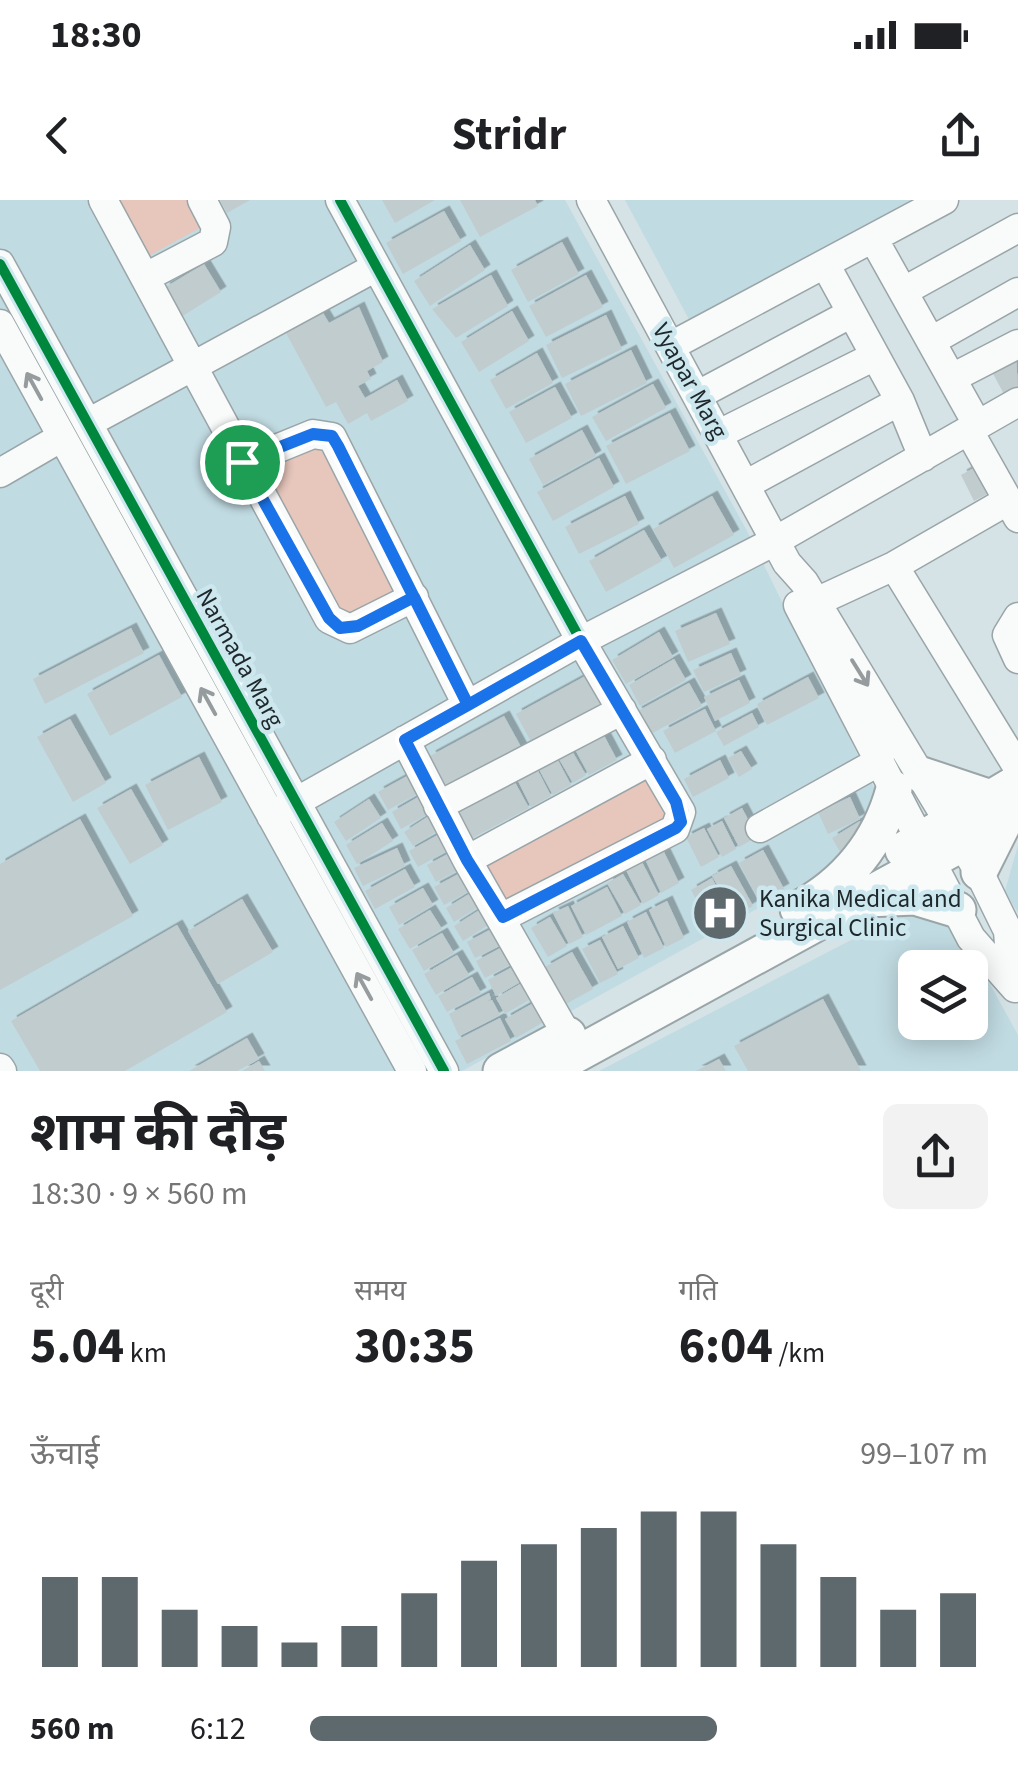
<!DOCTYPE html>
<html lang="hi">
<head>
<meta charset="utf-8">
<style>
	:root { --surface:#fff; --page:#f2f2f2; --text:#202124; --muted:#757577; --accent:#5e696d }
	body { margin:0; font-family:"Source Sans 3","Noto Sans Devanagari",sans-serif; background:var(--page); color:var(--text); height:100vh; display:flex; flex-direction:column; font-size:38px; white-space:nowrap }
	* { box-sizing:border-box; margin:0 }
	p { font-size:32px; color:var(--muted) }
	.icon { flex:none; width:55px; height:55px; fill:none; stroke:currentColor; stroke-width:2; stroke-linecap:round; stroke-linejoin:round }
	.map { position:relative; height:871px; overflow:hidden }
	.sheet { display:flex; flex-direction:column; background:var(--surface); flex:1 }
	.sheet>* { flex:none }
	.tools { position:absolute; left:898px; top:750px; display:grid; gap:20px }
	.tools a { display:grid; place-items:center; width:90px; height:90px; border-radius:15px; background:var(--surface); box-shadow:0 5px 25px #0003; font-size:50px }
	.pin { position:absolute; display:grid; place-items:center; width:85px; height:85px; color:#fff; margin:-42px; border:5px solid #fff; border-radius:50%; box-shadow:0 2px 10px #0007 }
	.round { display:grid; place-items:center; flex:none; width:105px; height:105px; border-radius:15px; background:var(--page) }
	.summary { display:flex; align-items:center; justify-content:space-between; height:170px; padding:0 30px }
	h1 { font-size:55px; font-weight:700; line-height:75px }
	.stats { display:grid; grid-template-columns:repeat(3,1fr); gap:15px; height:170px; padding:10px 30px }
	.stats div { display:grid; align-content:center }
	.stats b { font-size:50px; font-weight:700 }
	.stats small { font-size:28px; font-weight:400 }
	.stats p { font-size:28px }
	.chart { height:280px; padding:20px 30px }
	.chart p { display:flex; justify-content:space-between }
	.chart svg { width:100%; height:180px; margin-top:10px; stroke:var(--accent); stroke-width:6 }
	ul { padding:0 30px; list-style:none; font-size:32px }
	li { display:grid; grid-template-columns:160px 120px 1fr; align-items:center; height:75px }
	li i { height:25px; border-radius:12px; background:var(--accent) }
	.status { display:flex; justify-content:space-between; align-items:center; height:70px; padding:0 50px; background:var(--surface); direction:ltr }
	.status svg { height:28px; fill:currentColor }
	header { display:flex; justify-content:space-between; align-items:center; height:130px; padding:0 30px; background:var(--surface); font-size:45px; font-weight:700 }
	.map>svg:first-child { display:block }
	.built { fill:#c1dbe2; fill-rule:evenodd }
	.green { fill:#e7c6bc }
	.building { fill:#c1cccf; filter:url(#shadow) }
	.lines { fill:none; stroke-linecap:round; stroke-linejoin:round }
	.minor-casing { stroke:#9aa5a8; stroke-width:31 }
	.major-casing { stroke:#9aa5a8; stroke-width:39 }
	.minor { stroke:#f9fbfb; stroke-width:28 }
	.major { stroke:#f9fbfb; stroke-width:35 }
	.cycleway-casing { stroke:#cde7ef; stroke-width:16 }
	.cycleway { stroke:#00873e; stroke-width:10 }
	.oneway { stroke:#969c9d }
	.route-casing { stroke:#fff; stroke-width:20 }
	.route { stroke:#1a73e8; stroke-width:12 }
	.labels { text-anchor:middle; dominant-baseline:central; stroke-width:9; stroke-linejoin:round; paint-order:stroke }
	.street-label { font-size:25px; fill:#1e282b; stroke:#cde7ef }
	.poi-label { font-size:25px; fill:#1e282b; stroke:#cde7ef; text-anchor:start }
</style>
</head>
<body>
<div class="status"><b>18:30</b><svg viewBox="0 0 49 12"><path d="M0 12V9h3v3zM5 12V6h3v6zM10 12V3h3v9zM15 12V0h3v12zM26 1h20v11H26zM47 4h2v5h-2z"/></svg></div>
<header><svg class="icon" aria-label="back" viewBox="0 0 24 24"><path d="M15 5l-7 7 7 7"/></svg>Stridr<svg class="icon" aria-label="share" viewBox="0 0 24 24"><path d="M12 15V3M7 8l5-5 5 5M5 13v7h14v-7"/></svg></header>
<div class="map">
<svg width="1018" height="871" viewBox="0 0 1018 871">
	<defs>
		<filter id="shadow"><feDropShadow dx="5.5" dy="-5.5" stdDeviation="0" flood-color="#0004"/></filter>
	</defs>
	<rect width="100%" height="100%" fill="#d5e3e7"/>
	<path class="built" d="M0,0H565L746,329L881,602L868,648L462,871H0Z
		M625,0H923L692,125Z
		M1018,645V713L1005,691Z
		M903,713L958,726L1018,835V871H599ZM915,768H970V822H915Z"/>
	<path class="green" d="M115,0H194L207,24L147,57Z
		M321,236L404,393L345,425L261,268Z
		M645,571L672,621L507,713L480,663Z"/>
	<path class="building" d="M220,0H250L227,13Z
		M382,0H435L395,23Z
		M460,0H535L538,6L480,37Z
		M444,11L461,41L403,74L386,43Z
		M562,42L579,74L528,102L511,70Z
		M470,45L485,70L430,106L414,81Z
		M204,64L221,92L181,117L164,88Z
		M491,75L508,106L456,138L432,109Z
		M586,75L603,107L546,137L529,106Z
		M359,107L383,162L367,171L371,179L358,186L365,198L397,180L408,201L371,221L367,213L348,224L336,202L326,207L286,133L323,113L329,123Z
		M512,111L529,141L479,172L461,142Z
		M606,115L622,149L562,178L546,145Z
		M631,150L647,183L581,216L565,184Z
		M537,153L553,183L506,209L490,180Z
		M1016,157L1018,189L1005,196L991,170Z
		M653,184L666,208L606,241L592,217Z
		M555,187L572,218L526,243L509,212Z
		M670,213L690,251L626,284L606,246Z
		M582,230L596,256L543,285L529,259Z
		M599,258L614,287L553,321L537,292Z
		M981,264L995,290L974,301L961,275Z
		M625,296L639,324L579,354L565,327Z
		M712,296L734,335L674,368L653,329Z
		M644,330L662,361L606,392L589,361Z
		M716,413L730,444L688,462L675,431Z
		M131,428L144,453L45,504L33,479Z
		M659,432L673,457L626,484L612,460Z
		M731,453L741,475L704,492L693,470Z
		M159,455L182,497L110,536L87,494Z
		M674,459L686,480L640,506L629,485Z
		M589,474L609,510L536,551L516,514Z
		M808,477L819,498L767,525L757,504Z
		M739,480L750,503L715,521L704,497Z
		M689,483L702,506L649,535L636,512Z
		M705,509L716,531L675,553L663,531Z
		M752,513L759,527L724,546L716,532Z
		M504,516L526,556L452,596L430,556Z
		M70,519L106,583L73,602L37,537Z
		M600,528L617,560L589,575L572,544Z
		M568,544L586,575L573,583L555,552Z
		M553,551L571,585L553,595L535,562Z
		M741,551L752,569L739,577L728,558Z
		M199,557L222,602L168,630L145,585Z
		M720,560L729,578L693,597L684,579Z
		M533,561L551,596L531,607L513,571Z
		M409,575L419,593L388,610L378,592Z
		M511,575L529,608L461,644L443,609Z
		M131,589L163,645L130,664L97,608Z
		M420,596L430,613L401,629L392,612Z
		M850,597L860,619L828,634L818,612Z
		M369,599L381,618L346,641L334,622Z
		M742,608L757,637L739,647L724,618Z
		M435,612L444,627L413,646L404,632Z
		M80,619L133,716L0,790V664Z
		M722,621L736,649L722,657L707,629Z
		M860,621L870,638L842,655L832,638Z
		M382,623L393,641L357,664L346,645Z
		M704,628L719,657L701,667L686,637Z
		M443,632L452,648L418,667L409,651Z
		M397,648L405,666L363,686L354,668Z
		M457,649L466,666L436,682L427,665Z
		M763,650L784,689L760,702L739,663Z
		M664,652L679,683L661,693L646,661Z
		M642,662L659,695L643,704L626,670Z
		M731,666L753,706L735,716L712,676Z
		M405,669L415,687L375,709L365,691Z
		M464,671L473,689L444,705L434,687Z
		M623,674L641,705L625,714L607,683Z
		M712,678L732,716L711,727L691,690Z
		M607,687L622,716L586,735L571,706Z
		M423,688L433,705L399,725L389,707Z
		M474,691L482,705L454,722L446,708Z
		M242,699L273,752L218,784L188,731Z
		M667,701L684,738L666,747L649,710Z
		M568,706L583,737L569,744L553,713Z
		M481,709L490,724L463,741L454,726Z
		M430,710L442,729L410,749L398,729Z
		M646,712L664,748L644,758L627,722Z
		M550,717L567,746L548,757L531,728Z
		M177,725L227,812L125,871H40L11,821Z
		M623,726L639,758L618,769L602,737Z
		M495,727L503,744L475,758L467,742Z
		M442,733L454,753L424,771L412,750Z
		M600,740L618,774L600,783L582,749Z
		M506,745L515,762L485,778L476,761Z
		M572,752L593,789L566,804L545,767Z
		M457,755L469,775L436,795L424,774Z
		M514,766L522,781L496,796L488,780Z
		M472,777L481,793L447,812L438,796Z
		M527,780L536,796L505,814L496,798Z
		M489,793L491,799L487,801L492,800L500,815L459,836L449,814Z
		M823,799L861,871H748L734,846Z
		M537,801L547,820L516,838L505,819Z
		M500,818L511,841L467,864L455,841Z
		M247,838L259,859L237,871H189Z
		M719,859L726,871H696Z
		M259,861L265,871H242Z"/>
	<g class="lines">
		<g class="minor-casing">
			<path id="minor" d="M103,0L329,419L350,429L414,397
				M340,0L581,441L681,612L675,629L503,717
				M591,0L787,363L804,382L979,672L1008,731L1012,784
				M873,38L977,224
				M0,64L444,871
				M825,64L900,201L923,257
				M146,77L213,42L216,27L202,0
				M904,91L1018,28
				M0,124L412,871
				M933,140L1018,92
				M671,146L944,0
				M954,177L1018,144
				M698,195L850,114
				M88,223L376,67
				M969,231L1018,318
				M719,234L875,156
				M242,263L313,234L332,237L467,505
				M0,273L62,237
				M747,284L900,201
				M894,366L1018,568
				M816,402L894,366L1007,301
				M798,405L971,738L1015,788
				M1018,417L1007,435L1018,459
				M405,540L467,660L567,835
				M438,606L622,510
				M271,616L581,441L775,341L1018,202
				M760,628L880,561
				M467,660L652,560
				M0,868L2,871"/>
		</g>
		<g class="major-casing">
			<path id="major" d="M922,575L991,598
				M903,650L1018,582
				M979,672L1005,620
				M866,699L915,697L958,710
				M798,709C846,684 880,642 894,589
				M501,871L568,835
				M546,871L1018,613"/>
		</g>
		<use href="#minor" class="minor"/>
		<use href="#major" class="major"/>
		<g class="cycleway-casing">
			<path id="cycleway" d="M340,0L581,441L681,612L675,629L503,717
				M0,64L444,871"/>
		</g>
		<use href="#cycleway" class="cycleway"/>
	</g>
	<defs><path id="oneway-shaft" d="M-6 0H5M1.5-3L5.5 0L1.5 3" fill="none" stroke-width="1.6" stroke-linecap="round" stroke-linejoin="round" transform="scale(2.5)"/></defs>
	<g class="oneway">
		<use href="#oneway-shaft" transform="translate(34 186) rotate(-119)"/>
		<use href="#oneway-shaft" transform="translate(860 473) rotate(58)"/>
		<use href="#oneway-shaft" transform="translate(208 501) rotate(-119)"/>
		<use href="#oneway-shaft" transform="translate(364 786) rotate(-119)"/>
	</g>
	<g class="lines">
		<g class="route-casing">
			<path id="route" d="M242,262L329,418L340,428L358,426L414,397L468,505L405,540L467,660L503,717L676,628L681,622L676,602L581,441L468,505L338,246L332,236L313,234L242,262"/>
		</g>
		<use href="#route" class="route"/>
	</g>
	<defs>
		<g id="hospital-disc" transform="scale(2.875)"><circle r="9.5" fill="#5e696d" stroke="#cde7ef"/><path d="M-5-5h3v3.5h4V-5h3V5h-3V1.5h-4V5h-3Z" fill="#fff"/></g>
	</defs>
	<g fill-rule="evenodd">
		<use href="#hospital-disc" x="720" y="713"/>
	</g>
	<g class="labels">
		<g class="street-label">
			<text transform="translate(690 181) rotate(61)">Vyapar Marg</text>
			<text transform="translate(240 458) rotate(61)">Narmada Marg</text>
		</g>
		<g class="poi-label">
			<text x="759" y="699">Kanika Medical and<tspan x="759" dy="29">Surgical Clinic</tspan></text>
		</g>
	</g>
</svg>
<div class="tools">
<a><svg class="icon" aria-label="layers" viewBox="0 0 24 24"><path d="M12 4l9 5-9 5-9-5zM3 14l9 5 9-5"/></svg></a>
</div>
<div class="pin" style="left:242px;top:262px;background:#1e9e55"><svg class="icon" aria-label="arrive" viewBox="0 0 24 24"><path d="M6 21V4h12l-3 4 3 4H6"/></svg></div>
</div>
<section class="sheet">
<div class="summary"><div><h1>शाम की दौड़</h1><p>18:30 · 9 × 560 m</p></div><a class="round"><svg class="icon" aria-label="share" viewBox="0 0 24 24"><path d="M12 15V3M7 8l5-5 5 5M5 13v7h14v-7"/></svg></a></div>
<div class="stats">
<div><p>दूरी</p><b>5.04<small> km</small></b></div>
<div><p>समय</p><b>30:35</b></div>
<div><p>गति</p><b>6:04<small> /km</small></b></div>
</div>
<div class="chart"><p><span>ऊँचाई</span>99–107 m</p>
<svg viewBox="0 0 160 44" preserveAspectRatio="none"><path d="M5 44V22M15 44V22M25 44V30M35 44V34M45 44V38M55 44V34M65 44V26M75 44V18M85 44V14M95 44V10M105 44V6M115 44V6M125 44V14M135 44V22M145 44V30M155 44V26"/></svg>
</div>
<ul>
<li><b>560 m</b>6:12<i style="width:60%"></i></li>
</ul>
</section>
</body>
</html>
